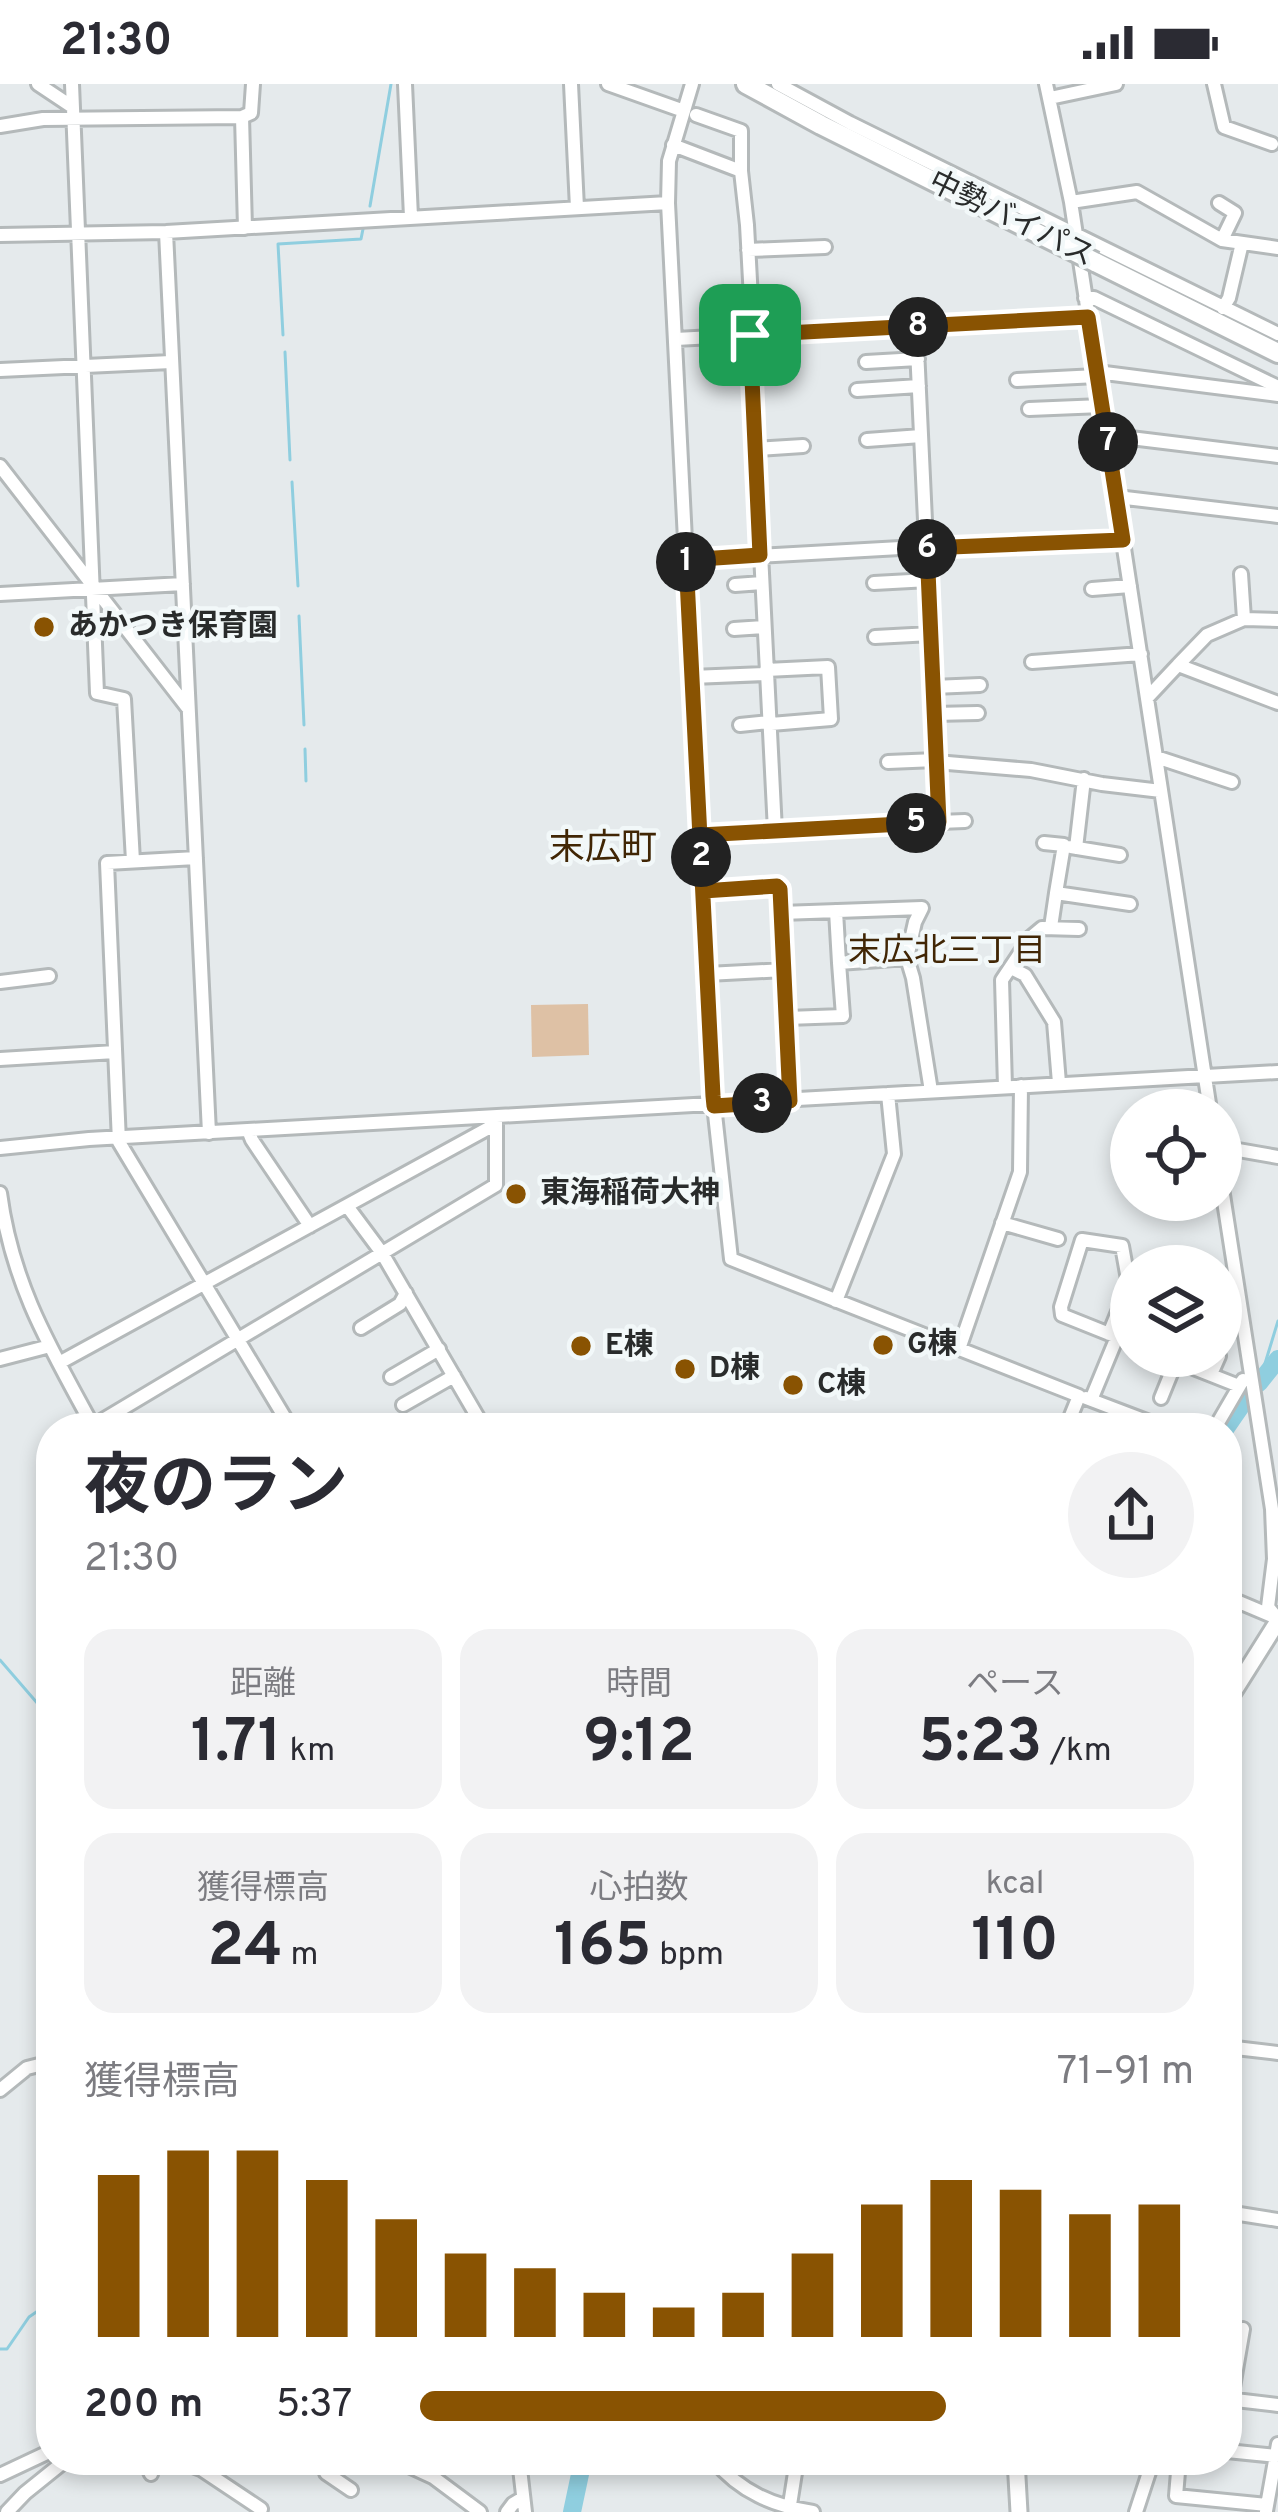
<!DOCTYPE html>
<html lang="ja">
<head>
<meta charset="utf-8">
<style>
	:root { --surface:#fff; --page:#f2f2f3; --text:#2b2b33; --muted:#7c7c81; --accent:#895302 }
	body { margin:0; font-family:Overpass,"Noto Sans JP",sans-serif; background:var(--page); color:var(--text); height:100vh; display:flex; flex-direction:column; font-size:45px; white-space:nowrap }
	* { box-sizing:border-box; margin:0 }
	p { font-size:39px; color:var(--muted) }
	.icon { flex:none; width:66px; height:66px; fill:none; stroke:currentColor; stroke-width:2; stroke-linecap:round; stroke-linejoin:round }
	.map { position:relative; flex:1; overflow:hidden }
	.drawer { position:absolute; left:36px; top:1329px; width:1206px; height:1062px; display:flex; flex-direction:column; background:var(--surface); border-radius:48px; box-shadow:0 6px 18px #0003 }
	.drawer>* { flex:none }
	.tools { position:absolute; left:1110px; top:1005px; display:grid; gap:24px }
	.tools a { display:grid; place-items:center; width:132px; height:132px; border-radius:50%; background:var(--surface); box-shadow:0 6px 18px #0003; font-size:60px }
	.pin { position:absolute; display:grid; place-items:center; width:102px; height:102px; color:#fff; margin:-51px; border-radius:24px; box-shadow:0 6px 18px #0006 }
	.km { position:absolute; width:60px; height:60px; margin:-30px; border-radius:50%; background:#222; color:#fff; font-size:33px; line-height:60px; text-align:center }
	.round { display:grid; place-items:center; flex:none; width:126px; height:126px; border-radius:63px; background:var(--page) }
	.summary { display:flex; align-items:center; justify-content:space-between; height:204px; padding:0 48px }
	h1 { font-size:66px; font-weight:700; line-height:90px }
	.figures { display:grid; grid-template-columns:repeat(3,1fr); gap:18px; height:204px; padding:12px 48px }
	.figures div { display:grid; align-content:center; border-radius:30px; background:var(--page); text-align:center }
	.figures b { font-size:60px; font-weight:700 }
	.figures small { font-size:33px; font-weight:400 }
	.figures p { font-size:33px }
	.chart { height:336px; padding:24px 48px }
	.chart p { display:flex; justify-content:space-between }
	.chart svg { width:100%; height:216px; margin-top:12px; stroke:var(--accent); stroke-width:6 }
	ul { padding:0 48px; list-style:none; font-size:39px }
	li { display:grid; grid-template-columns:192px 144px 1fr; align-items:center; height:90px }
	li i { height:30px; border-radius:15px; background:var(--accent) }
	.status { display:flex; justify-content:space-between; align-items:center; height:84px; padding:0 60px; background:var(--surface); direction:ltr }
	.status svg { height:33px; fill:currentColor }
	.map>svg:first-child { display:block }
	.green { fill:#dec1a5 }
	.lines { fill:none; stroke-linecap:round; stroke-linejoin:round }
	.stream { stroke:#8fcedf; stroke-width:3 }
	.river { stroke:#8fcedf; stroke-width:18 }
	.minor-casing { stroke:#b4b9ba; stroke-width:18 }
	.major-casing { stroke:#b4b9ba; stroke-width:21 }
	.highway-casing { stroke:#b4b9ba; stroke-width:24 }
	.minor { stroke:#fff; stroke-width:12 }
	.major { stroke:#fff; stroke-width:15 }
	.highway { stroke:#fff; stroke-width:18 }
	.highway-bridge-casing { stroke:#b4b9ba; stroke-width:24; stroke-linecap:butt }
	.highway-bridge { stroke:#fff; stroke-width:18 }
	.route-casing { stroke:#fff; stroke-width:24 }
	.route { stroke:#895302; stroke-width:15 }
	.poi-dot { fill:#895302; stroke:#f2f8f9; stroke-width:4.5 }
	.labels { text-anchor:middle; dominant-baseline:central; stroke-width:9; stroke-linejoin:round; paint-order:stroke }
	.street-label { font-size:30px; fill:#292b2b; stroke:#f2f8f9 }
	.poi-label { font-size:30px; font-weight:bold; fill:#292b2b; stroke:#f2f8f9; text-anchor:start }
	.neighbourhood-label { font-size:33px; fill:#412605; stroke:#f2f8f9 }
	.quarter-label { font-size:36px; fill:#412605; stroke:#f2f8f9 }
</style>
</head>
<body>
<div class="status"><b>21:30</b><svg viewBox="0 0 49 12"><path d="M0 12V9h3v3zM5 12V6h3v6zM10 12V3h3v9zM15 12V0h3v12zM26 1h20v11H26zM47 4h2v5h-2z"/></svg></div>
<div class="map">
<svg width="1278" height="2428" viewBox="0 0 1278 2428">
	<rect width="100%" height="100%" fill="#e5eaec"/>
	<path class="green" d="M588,920L589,971L532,973L531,921Z"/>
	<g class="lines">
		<path class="stream" d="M370,122L391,0
			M283,251L278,160L361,155L363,145
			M285,268L290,376
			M292,398L298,502
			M299,532L304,641
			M305,665L306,697
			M1259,1299L1278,1237
			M0,1576L51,1635
			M0,2265H7L29,2233L51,2218"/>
		<path class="river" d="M1259,1299L1278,1275
			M1226,1344L1246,1315
			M572,2428L583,2376"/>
		<g class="minor-casing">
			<path id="minor" d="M38,0L71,22
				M72,0L97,609L124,615L133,777
				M405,0L411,133
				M571,0L577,124
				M608,0L684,27
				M692,0L669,77L668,119L713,1012L731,1175L1079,1312L1066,1344
				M778,0L850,39L1278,250
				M1046,0L1071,118L1210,1026
				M1214,0L1224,43L1272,60
				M1050,14L1116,0
				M696,31L741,47V87
				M242,33L245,144
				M0,42L43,35L242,33L251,29L253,0
				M673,61L741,87L747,141L753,252
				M1071,118L1137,108L1222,156L1278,164
				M1219,119L1235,129L1222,156
				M166,148L209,1049
				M0,151L166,148L668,119
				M748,166L825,163
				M1085,214H1094L1278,303
				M1223,224L1229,214L1242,159
				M750,251L775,747
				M676,255L1088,233
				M866,278L918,275
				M0,286L171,278
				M1097,288L1278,311
				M1017,296L1097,292
				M857,306L919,302
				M1029,325L1102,322
				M1106,351L1278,372
				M867,356L921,352
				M756,365L803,362
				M0,382L187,623
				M1117,413L1278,432
				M686,476L936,462L1123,456
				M874,499L929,496
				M735,501L762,499
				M1092,505L1130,502
				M0,510L183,500
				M1244,535L1278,536
				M734,545L764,543
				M875,553L931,550
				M1032,578L1141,570
				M1178,581L1207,551L1244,535L1241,490
				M766,586L828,583L831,635L771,640
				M692,593L767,590
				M933,603L980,601
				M1148,613L1178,581L1278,619
				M934,630L978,629
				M740,641L769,638
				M1156,673L1232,698
				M888,678L936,676
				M936,678L1031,686L1102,700L1161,707
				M939,738L965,737
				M700,750L939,738L916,243
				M1044,759L1064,761L1056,809
				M1071,763L1120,771
				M1076,764L1084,695
				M196,774L107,779L119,1058L291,1344
				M703,807L777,802L780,805L781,829
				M836,827L839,879
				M1051,843L1056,809L1130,820
				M907,874L839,879L843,932L787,934L781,829L922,824L915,838L907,874L913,894L931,1007
				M1011,884L1025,891L1054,938L1059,999
				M707,890L784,886
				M0,898L49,892
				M787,934L790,1017
				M0,975L115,968
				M1005,1003L1002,896L1030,854L1042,844L1079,845
				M248,1046L252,1056L310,1142
				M1221,1063L1278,1073
				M0,1064L89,1055L1278,988
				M1221,1098L1272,1425L1274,1475L1268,1523L1278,1535
				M0,1109C12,1201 51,1265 94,1344
				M347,1122L382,1169L484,1344
				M1002,1139L1058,1155
				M836,1217L894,1070L888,1010
				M361,1244L400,1220L406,1209
				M959,1265L1020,1088L1021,1002
				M1163,1272L1239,1302
				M0,1275L50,1262
				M59,1279L496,1040
				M1211,1290L1219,1272
				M391,1293L439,1265
				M1086,1314L1165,1344
				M1161,1314L1176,1277
				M1091,1316L1117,1253L1062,1231L1061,1223L1082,1156L1122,1162L1129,1201L1109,1250
				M403,1321L454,1292
				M93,1342L496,1101V1033
				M1215,1344L1243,1296
				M1227,1513L1272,1532
				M1227,1963L1278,1969
				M0,2006L27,1984L51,1978
				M1227,2128L1278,2136
				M1227,2315L1278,2321
				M1231,2315L1243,2245
				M1227,2367L1276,2372
				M144,2376L151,2390
				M177,2376L201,2385L261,2425
				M396,2376L433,2393L480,2428
				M519,2376L525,2428
				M714,2376C740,2408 774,2422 813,2428
				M1179,2376L1176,2412L1267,2421
				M326,2389L351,2406
				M0,2391L51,2367
				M789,2427L797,2376
				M1266,2427L1278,2360
				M7,2428L25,2409L66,2376
				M507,2428L513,2420L523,2414
				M1136,2428L1153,2376"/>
		</g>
		<g class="major-casing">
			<path id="major" d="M1227,1618L1278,1537
				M1016,2376L1019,2428"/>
		</g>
		<g class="highway-casing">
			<path id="highway" d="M746,0L821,41L1063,162
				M1095,178L1278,269"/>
		</g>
		<use href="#minor" class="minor"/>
		<use href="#major" class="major"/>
		<use href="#highway" class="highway"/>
		<g class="highway-bridge-casing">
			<path id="highway-bridge" d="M1063,162L1095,178"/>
		</g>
		<use href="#highway-bridge" class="highway-bridge"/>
	</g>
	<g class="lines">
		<g class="route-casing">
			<path id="route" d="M750,251L760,471L686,476L687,495L713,1012L714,1022L790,1017L780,805L777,802L703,807L700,751L939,738L927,464L1123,456L1088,233L750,251"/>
		</g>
		<use href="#route" class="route"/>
	</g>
	<g class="poi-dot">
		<circle cx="44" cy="543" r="12"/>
		<circle cx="516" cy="1110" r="12"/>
		<circle cx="883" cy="1261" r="12"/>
		<circle cx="581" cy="1262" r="12"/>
		<circle cx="685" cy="1285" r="12"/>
		<circle cx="793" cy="1301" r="12"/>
	</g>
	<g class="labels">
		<g class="street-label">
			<text transform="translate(1011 136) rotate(26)">中勢バイパス</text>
		</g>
		<g class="poi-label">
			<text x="68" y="543">あかつき保育園</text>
			<text x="540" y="1110">東海稲荷大神</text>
			<text x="907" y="1261">G棟</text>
			<text x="605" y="1262">E棟</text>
			<text x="709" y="1285">D棟</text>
			<text x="817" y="1301">C棟</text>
		</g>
		<g class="neighbourhood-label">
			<text x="947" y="869">末広北三丁目</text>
		</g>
		<g class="quarter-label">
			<text x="603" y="766">末広町</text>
		</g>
	</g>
</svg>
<div class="tools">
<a><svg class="icon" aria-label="locate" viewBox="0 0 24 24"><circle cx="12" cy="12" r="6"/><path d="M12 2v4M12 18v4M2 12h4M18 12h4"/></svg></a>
<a><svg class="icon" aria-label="layers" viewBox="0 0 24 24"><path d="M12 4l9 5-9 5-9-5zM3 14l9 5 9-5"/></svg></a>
</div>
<div class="pin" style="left:750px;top:251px;background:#1e9e55"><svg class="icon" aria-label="arrive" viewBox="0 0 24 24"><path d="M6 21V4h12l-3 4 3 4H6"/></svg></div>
<b class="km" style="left:686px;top:478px">1</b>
<b class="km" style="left:701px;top:773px">2</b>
<b class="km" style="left:762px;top:1019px">3</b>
<b class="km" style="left:916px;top:739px">5</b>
<b class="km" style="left:927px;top:465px">6</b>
<b class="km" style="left:1108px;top:358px">7</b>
<b class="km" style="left:918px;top:243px">8</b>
<section class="drawer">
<div class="summary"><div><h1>夜のラン</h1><p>21:30</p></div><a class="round"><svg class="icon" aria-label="share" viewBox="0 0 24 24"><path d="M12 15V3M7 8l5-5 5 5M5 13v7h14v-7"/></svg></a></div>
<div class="figures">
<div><p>距離</p><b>1.71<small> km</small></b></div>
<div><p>時間</p><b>9:12</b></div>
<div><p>ペース</p><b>5:23<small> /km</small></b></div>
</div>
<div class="figures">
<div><p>獲得標高</p><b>24<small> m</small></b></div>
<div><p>心拍数</p><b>165<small> bpm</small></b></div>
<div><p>kcal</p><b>110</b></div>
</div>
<div class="chart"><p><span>獲得標高</span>71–91 m</p>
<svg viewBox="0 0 160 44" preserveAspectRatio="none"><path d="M5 44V11M15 44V6M25 44V6M35 44V12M45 44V20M55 44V27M65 44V30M75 44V35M85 44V38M95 44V35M105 44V27M115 44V17M125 44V12M135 44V14M145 44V19M155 44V17"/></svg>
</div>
<ul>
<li><b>200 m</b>5:37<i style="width:68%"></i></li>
</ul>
</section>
</div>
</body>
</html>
